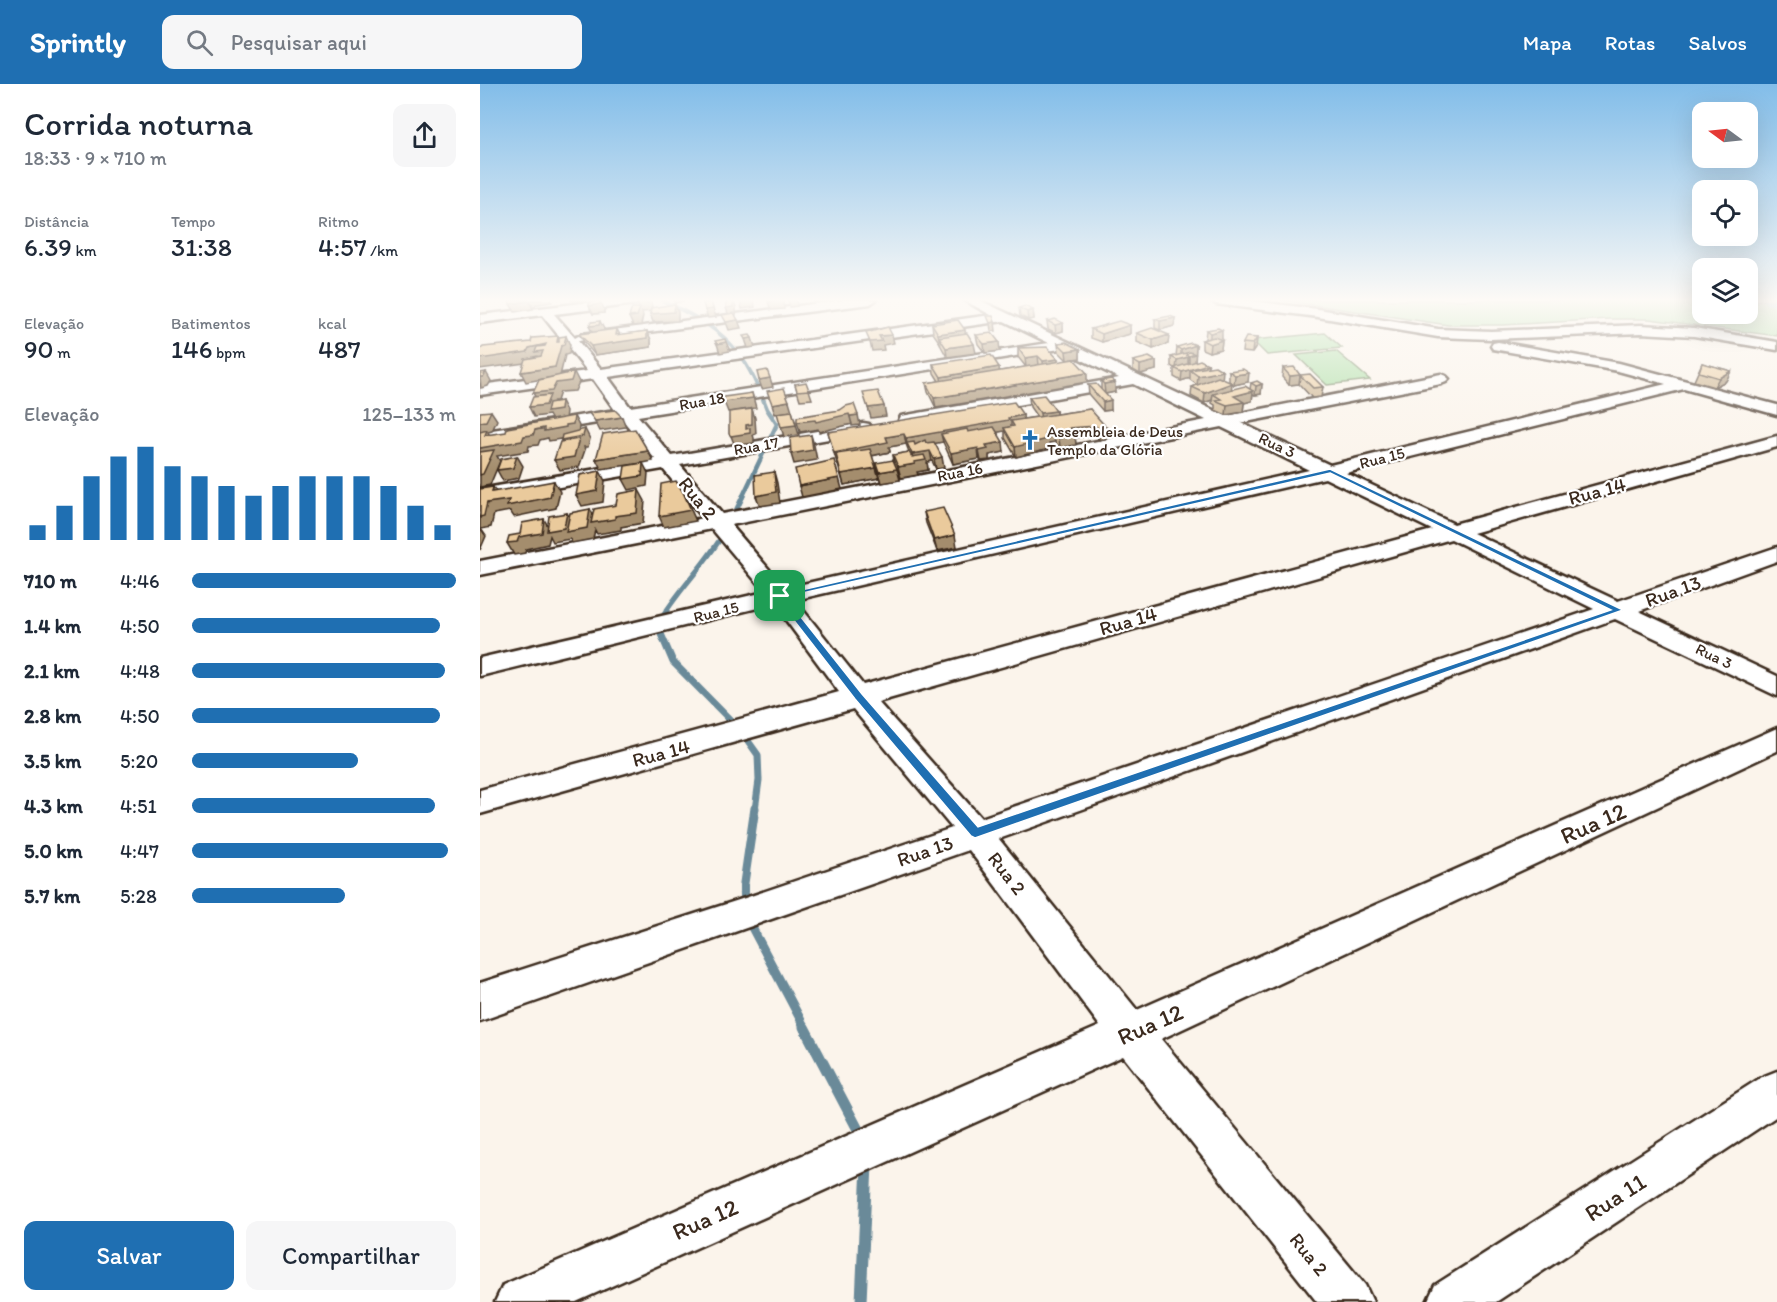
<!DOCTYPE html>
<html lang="pt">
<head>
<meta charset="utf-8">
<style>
	:root { --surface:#fff; --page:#f6f6f7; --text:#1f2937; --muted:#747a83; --accent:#1f6fb2 }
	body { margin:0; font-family:Itim,sans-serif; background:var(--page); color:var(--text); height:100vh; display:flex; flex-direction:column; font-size:22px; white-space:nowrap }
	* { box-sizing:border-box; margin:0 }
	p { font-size:20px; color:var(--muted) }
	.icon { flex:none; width:33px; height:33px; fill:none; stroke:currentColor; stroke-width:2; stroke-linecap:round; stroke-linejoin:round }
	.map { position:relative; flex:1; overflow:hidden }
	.sheet { display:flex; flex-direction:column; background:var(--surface); width:480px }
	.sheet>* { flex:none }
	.needle { width:39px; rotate:285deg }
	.controls { position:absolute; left:1212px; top:18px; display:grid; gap:12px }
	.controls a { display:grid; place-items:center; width:66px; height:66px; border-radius:12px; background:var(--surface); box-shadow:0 6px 24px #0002; font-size:30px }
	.pin { position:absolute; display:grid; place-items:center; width:51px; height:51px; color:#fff; margin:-26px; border-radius:12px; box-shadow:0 3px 9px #0006 }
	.round { display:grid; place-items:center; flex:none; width:63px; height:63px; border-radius:12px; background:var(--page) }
	.headline { display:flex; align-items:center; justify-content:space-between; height:102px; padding:0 24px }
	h1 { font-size:33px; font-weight:600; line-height:45px }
	.figures { display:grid; grid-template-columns:repeat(3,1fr); gap:9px; height:102px; padding:6px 24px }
	.figures div { display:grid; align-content:center }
	.figures b { font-size:26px; font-weight:600 }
	.figures small { font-size:16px; font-weight:400 }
	.figures p { font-size:16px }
	.chart { height:168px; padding:12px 24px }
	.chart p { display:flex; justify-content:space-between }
	.chart svg { width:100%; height:108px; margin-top:6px; stroke:var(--accent); stroke-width:6 }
	.action { display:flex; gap:12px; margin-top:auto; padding:12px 24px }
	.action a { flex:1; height:69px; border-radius:12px; background:var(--accent); color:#fff; font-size:24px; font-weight:600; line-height:69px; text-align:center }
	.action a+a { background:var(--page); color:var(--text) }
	ul { padding:0 24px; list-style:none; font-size:20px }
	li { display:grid; grid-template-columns:96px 72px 1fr; align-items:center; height:45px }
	li i { height:15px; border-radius:8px; background:var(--accent) }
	header { display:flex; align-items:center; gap:36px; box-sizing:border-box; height:84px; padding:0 30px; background:var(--accent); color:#fff }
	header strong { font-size:28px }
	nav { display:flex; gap:33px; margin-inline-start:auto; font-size:21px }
	.search { width:420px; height:54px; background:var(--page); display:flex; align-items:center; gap:15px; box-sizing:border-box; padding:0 21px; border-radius:12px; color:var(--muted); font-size:22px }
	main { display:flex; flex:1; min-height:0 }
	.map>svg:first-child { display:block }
	.green { fill:#a5dc9f; stroke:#70835e; stroke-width:1.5 }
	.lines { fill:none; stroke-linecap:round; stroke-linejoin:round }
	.stream-far5 { stroke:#6a8a99; stroke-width:4 }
	.stream-far4 { stroke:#6a8a99; stroke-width:4.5 }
	.stream-far3 { stroke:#6a8a99; stroke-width:5 }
	.stream-far2 { stroke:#6a8a99; stroke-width:7 }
	.stream-far1 { stroke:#6a8a99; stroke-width:9 }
	.stream { stroke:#6a8a99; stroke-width:11 }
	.river { fill:#8acaeb; fill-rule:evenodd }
	.minor-casing { stroke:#3b2a1e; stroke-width:5 }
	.minor { fill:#fff; fill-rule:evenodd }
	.wall { fill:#c9ae86; stroke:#3b2a1e; stroke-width:1.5 }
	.shaded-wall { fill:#a48d6d; stroke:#3b2a1e; stroke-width:1.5 }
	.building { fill:#eaca9c; stroke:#3b2a1e; stroke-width:1.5 }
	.route { fill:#1f6fb2; stroke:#fff; stroke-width:1.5; fill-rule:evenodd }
	.labels { text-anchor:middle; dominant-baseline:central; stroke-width:4.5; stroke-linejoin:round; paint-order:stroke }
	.far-street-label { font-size:16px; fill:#3b2a1e; stroke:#fff }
	.far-poi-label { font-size:16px; fill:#3b2a1e; stroke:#fff; text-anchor:start }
	.street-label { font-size:20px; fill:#3b2a1e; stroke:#fff }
	.near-street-label { font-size:24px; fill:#3b2a1e; stroke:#fff }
</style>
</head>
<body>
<header>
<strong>Sprintly</strong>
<div class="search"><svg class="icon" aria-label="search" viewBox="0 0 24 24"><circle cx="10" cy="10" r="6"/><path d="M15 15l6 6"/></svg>Pesquisar aqui</div>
<nav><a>Mapa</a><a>Rotas</a><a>Salvos</a></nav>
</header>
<main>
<section class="sheet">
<div class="headline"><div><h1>Corrida noturna</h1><p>18:33 · 9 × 710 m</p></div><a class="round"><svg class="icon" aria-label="share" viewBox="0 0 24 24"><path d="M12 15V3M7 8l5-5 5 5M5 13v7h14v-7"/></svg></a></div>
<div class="figures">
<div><p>Distância</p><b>6.39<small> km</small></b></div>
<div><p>Tempo</p><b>31:38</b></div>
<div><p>Ritmo</p><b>4:57<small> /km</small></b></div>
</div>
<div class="figures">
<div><p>Elevação</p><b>90<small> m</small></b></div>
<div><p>Batimentos</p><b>146<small> bpm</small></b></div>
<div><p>kcal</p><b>487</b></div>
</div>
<div class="chart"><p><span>Elevação</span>125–133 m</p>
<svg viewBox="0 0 160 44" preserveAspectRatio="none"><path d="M5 44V38M15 44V30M25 44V18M35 44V10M45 44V6M55 44V14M65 44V18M75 44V22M85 44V26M95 44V22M105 44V18M115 44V18M125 44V18M135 44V22M145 44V30M155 44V38"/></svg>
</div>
<ul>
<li><b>710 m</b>4:46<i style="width:100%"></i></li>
<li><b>1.4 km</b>4:50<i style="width:94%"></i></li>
<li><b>2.1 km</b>4:48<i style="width:96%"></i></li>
<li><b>2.8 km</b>4:50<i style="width:94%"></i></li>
<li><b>3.5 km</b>5:20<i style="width:63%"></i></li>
<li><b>4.3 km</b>4:51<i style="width:92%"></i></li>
<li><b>5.0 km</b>4:47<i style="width:97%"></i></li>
<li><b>5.7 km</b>5:28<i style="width:58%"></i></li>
</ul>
<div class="action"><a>Salvar</a><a>Compartilhar</a></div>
</section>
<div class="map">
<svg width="1297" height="1218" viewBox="0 0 1297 1218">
	<rect width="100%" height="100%" fill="#fbf4eb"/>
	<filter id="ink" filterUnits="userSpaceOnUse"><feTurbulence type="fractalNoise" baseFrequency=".0167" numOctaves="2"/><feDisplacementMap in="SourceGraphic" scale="12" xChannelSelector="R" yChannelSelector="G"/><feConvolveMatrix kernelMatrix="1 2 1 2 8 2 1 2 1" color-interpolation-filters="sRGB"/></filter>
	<g filter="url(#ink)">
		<path class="green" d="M801,216H1222V230H1268V216L1297,217V252L1169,235H1129L1023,241H968Z
			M845,249L862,264L787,271L772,256Z
			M856,267L890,296L847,301L816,271Z"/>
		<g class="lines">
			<path class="stream-far5" d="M181,216C227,237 258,255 278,304"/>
			<path class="stream-far4" d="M262,414L297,340L287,325L278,302"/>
			<path class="stream-far3" d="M252,435L263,412
				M181,552L177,542C196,507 226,481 245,447"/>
			<path class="stream-far2" d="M181,550L193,578L261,647L278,671L279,696L275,726"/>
			<path class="stream-far1" d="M265,823L264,799L275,724
				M268,836L325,944"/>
			<path class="stream" d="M324,943L383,1055
				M381,1218L387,1080"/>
			<path class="river" d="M1283,216H1297V222L1286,220Z"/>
			<g class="minor-casing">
				<path id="minor" d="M128,216H162L156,220L74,230L95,254L102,250L364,216H396L390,220L98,257L121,285L511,231L484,216H499L746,332L961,290L966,292L969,295L966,298L961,300L761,339L850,381L1186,300L1138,287L1013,265L1011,262L1013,259L1018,258L1139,279L1297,321V331L1204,305L866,389L974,440L1297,352V363L993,449L1138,517L1297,463V477L1159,527L1297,592V612L1135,535L519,755L657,926L1297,644V667L681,955L885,1201L893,1218H837L643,972L96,1218H15L23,1201L620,942L489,766L0,937V899L265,814L472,744L373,625L0,730V706L359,608L294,520L0,592V574L285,508L232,445L0,491V477L223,434L183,385L0,417V405L175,375L142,335L0,358V348L135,326L113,295L0,311V301L107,287L62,231L0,239V231ZM524,237L569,259L150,323L128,293ZM580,265L639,294L427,331L421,332L419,336L421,340L427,341L653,300L726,336L242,430L200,381L383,349L389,348L392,344L389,340L383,339L192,372L158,332ZM741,343L829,386L305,504L251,441ZM845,394L952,446L383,601L315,516ZM971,455L1114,525L501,734L398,618Z
					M730,216H763L838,225L958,245L1011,247L1161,241L1214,244L1297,258V266L1214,252L1161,249L1011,255L958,253L838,233L736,220Z
					M1297,987V1032L1016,1218H947L955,1201L1282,993Z"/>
			</g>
			<use href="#minor" class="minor"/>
		</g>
		<path class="wall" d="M90,216H118L124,225V229L113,230L109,222L110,219L100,216L95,217Z
			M539,224L553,226L554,235L548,236L540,232Z
			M695,234L694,242L680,246L675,244V235Z
			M567,237L583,239V247L576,249L568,245Z
			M452,240L486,249L496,269L467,273L461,262L460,259L453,249Z
			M650,241V250L622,258L611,254V245Z
			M124,245V246L140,251L167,247L171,256V263L115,271L104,258L99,250Z
			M726,246L742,255H740L742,256L741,265L729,268L722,265V256L725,255Z
			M657,249L689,251L688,260L673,265L657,258Z
			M496,251L520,267L505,269L498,260Z
			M777,254L776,263L772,269L762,268L763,259Z
			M578,259L600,265V274L587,276L579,268Z
			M716,261L715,278L728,280V283L742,295L752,305H770L771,299L782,300L781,310L775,311L773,310L772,317L764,319L763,328L746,331L735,326V321L732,319V316L724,319L711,312L712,303L717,301L709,295L710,294L701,297L694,293V284L691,282V273L696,272L697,263Z
			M538,264L578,278L607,298L456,324L448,308L446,299L459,297L454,289L453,280L520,287L546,283L538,273Z
			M653,277H676V286L660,290L653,286Z
			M1222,279L1251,287L1246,297L1234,303L1214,297Z
			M803,284L819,300L809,301L802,293Z
			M749,287L768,298L754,301L749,297Z
			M820,291L843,303L841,313L832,314L819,300Z
			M621,297L635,308L625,310L631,326L623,327L609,311L608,301L621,305Z
			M315,300L329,306L332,315L320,316Z
			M549,313L576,327V330L610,325L628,354L619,356L616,352L595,354L596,361L580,364L575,358L569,359V365L536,373L525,354V347L517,348L524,368L509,371V376L501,377L499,375L473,380L463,358L455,359L464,384L456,385L452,377L447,378L448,386L437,388L438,391L421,394L418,387L420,396L402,399L396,379L414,378L413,371L429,368L426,360L409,363L410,368L392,372L399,394L364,401L348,348L543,331V335L557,333L550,323Z
			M444,428L477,463L457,467L446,439Z"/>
		<path class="shaded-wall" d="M49,216H71L72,218L52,221Z
			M110,216H118V217L111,219Z
			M120,216L124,225V229L113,230L109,222Z
			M169,216H170L172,222V227L162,228L163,232L161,241L153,242L149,233L160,225L157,220Z
			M193,216H203L204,217L195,219Z
			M253,216L256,223V231L249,232L246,224Z
			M260,216H274L275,223L262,225Z
			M303,216L304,225L291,226L288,218Z
			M308,216H316L317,222L310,223Z
			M49,217L53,225L35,228L30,220Z
			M231,218L236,233L228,234L225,226Z
			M195,220L198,228V237L173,238L170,230Z
			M553,226L554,235L548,236L547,228Z
			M695,234L694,242L680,246V237Z
			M258,236L261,244L249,246L246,238Z
			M120,237L124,245L123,249L113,250L109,242Z
			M515,238L516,247H511L510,239Z
			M583,239V247L576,249L575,241Z
			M650,241V250L622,258V250Z
			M137,245L141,253L167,247L171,256V263L115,271L111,262L136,251Z
			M485,246L486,255L459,253L460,259L458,250Z
			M742,246V255L730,258V249Z
			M412,251L414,259L403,261L404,266L392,267L390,258L399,252Z
			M689,251L688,260L673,265V256Z
			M78,252L82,260L86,252L90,261L89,270L85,271L80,292L46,298L41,288L75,283Z
			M272,254L275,263L268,264L265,255Z
			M777,254L776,263L772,269L773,260Z
			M742,256L741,265L729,268L730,260Z
			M246,258L250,267L240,269L237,260Z
			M519,258L520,267L505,269L504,260Z
			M66,260L60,277L57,272L53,273L52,278L0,285V275Z
			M494,260L496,269L467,273L466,264Z
			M716,261L715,279L709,281V272L706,270L701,274V266Z
			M600,265V274L587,276L586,267Z
			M558,272L559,281L546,283L545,274Z
			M708,273V282L696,285L697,276Z
			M578,275V284L564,287L563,277Z
			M676,277V286L660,290V281Z
			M728,280L727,289L710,286V294L701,297L702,288Z
			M519,283L520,292L462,302L461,293Z
			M743,287L742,297L717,302L718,292Z
			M1251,287L1246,297L1234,303L1239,294Z
			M6,288L11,297L8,302L1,304L0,293Z
			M94,288L99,298L95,307L80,308L77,317H74L76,320L81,317L86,327L85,336L73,338L69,331L54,333L49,323L59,319L53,309L76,299Z
			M607,289V298L456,324L454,314Z
			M769,289L768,298L754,301L755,291Z
			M820,291L819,300L809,301L810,292Z
			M290,294L293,303L282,305L279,296Z
			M635,298V308L625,310L624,300Z
			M752,299L751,309L733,310L732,316L724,319L725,309Z
			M782,300L781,310L775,311L776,302Z
			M773,307L772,317L764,319L763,328L746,331L747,321L754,312Z
			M272,309L276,324L248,328L244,318Z
			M631,316V326L623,327V318Z
			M309,317L312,327L295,330L292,320Z
			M404,322L406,332L391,334L388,324Z
			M272,325L275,334L276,350L273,351L274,354V359L255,362L251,352L266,345V341Z
			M11,327L17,336L12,347L8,348L13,357L0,349V338Z
			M312,327L319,351L304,353L301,343Z
			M576,327V336L561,339L560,329Z
			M369,330L372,340L339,348L338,345L320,348L317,338Z
			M378,331L380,341L372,342L370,332Z
			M543,331L544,341L531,337V343L524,344L525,347L465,357L461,350L463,358L429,364L427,360L426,354Z
			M94,332L99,342L98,350L92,353L69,357L68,354L60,356L58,361L49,362L48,367L17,372L20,377L10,401L0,403V364L44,352L55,346L86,341Z
			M142,333L146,343L120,347L115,337Z
			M627,344L628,354L619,356V346Z
			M105,345L110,355L108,363H104L105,366L99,383L80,386L74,376L87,366L81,356Z
			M574,348L575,358L569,359V365L536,373L535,363L565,349Z
			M424,350L426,360L409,363L410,368L357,379L354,369L406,353Z
			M331,351L334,361L337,376L314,380L311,370Z
			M595,351L596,361L580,364L579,354Z
			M523,358L524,368L509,371V376L501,377L499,367L506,361Z
			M498,364L499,375L473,380L471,369Z
			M168,367L173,377L163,379L168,389L167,402L149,406L143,395L163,379L121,385L116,375Z
			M450,367L452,377L447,378L448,386L437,388L438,391L421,394L418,383L435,380L432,370Z
			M37,372L43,382L39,394L23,397L17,386Z
			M462,373L464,384L456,385L454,375Z
			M396,384L399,394L364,401L361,390Z
			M417,385L420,396L402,399L399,388Z
			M120,387L125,397L123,418L102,422L96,411Z
			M294,388L297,399L300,419L280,422L276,412Z
			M359,394L362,405L322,413L319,402Z
			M74,397L80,408L76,424L34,433L30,427L14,430L11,443L1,445L6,452L0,466V433L7,419L13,403L20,413Z
			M159,406L165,417L163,439L141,443V446L117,450L115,446L113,455L92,459L90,455L73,458L70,452L68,460L46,465L45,469L34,471L27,459L39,453L64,435L70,446L87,429L93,439L110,425L116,436L135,432Z
			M203,408L216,437L184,443L179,432Z
			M475,451L477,463L457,467L454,456Z"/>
		<path class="building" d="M29,216H49V217L30,220Z
			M120,216V220L109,222V219Z
			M158,216H169L168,219L157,220Z
			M246,216H253V223L246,224Z
			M288,216H302L288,218Z
			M231,218L233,225L225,226L223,219Z
			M195,220L194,228L170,230L171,224Z
			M545,222L553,226L547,228L539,224Z
			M152,224H160L157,232L149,233Z
			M254,229L258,236L246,238L242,231Z
			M507,232H513L515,238L510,239Z
			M690,232L695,234L680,237L675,235Z
			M575,235L583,239L575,241L567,237Z
			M478,236L485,246L458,250L452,240Z
			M120,237L119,241L109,242L111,238Z
			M639,237L650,241L622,250L611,245Z
			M408,243L412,251L399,252L402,257L390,258L386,249Z
			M672,244L689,251L673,256L657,249Z
			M738,244L742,246L730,249L726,246Z
			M137,245L136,251L167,247V254L111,262L99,250Z
			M487,249L494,260L466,264L459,253Z
			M512,249L519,258L504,260L496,251Z
			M270,251L272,254L265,255L263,252Z
			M78,252L77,258H79V253L86,252L84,261L81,262L75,283L41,288L45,275L61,272L63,267L55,268L57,263L65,262L66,260L49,264L47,268L0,275V266L3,263L51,258L52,254Z
			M734,253L742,256L730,260L722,256Z
			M766,253L777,254L773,260L763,259Z
			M245,255L246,258L237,260L235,257Z
			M586,258L600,265L586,267L578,259Z
			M711,259L716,261L701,266L697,263Z
			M567,263L578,275L563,277L558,272L545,274L538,264Z
			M710,268L715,270L709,272L706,270L708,273L697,276L691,273Z
			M511,271L519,283L461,293L453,280Z
			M669,273L676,277L660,281L653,277Z
			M594,275L607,289L454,314L446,299Z
			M720,276L728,280L702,288L694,284Z
			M1222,279L1251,287L1239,294L1219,288Z
			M735,282L743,287L718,292L710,286Z
			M814,283L820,291L810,292L803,284Z
			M763,285L769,289L755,291L749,287Z
			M287,286L290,294L279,296L277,288Z
			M6,288L3,293H0V289Z
			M94,288L91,297L76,299L72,307L53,309L59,296Z
			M830,290L843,303L833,304L820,291Z
			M738,293L752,299L725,309L712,303Z
			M631,295L635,298L624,300L621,297Z
			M777,297L782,300L776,302L771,299Z
			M326,298L329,306L317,307L315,300Z
			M616,300L631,316L623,318L608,301Z
			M765,302L773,307L754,312L764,318L747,321L735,316L741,315L733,310Z
			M304,304L309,317L292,320L287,307Z
			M398,307L404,322L388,324L383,309Z
			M272,309L273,314L244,318V313Z
			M70,311L66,321L49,323L53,313Z
			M564,311L576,327L560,329L549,313Z
			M81,317L80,326L67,328L69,319Z
			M534,318L543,331L528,334L529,336L426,354L424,350L406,353L408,358L354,369L348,348Z
			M374,320L378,331L370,332L369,330L336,338L335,336L317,338V333L360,326L366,322Z
			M272,325V340L266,341V345L270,344V349L251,352L249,350V328Z
			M610,325L627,344L619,346L616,342L590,344L595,351L579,354L574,348L565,349L568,355L535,363L524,344L534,342L531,337Z
			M135,326L142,333L115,337L109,329Z
			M11,327L6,337L0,338V328Z
			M312,327L316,341L301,343L297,329Z
			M94,332L93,340L86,341V343L64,347V344L55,346L53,351L44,352L42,357L0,364V348L7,346L5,351L26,348L27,344Z
			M514,343L523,358L506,361L508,365L499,367L498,364L471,369L461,350L487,345L488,348Z
			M105,345L103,352L81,356L82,351Z
			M155,345L168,367L116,375L123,350Z
			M331,351L333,366L311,370L310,354Z
			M99,355L94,373L74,376L80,358Z
			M445,356L446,359L454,358L462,373L454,375L450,367L432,370L427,359L434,358L435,361Z
			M390,365L396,384L361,390L356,370Z
			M14,366L3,390L0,391V368Z
			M429,368L432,373L444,371L446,376L434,378L435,380L418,383L413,371Z
			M37,372L33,384L17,386L21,375Z
			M354,376L359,394L319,402L315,385Z
			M413,376L417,385L399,388L396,379Z
			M163,379L162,392L143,395L145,382Z
			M120,387L117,407L96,411L100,391Z
			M294,388L296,408L276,412L275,391Z
			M74,397L70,413L27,422L29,416L7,419L4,432L0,433V405L13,403L12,408Z
			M196,397L203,408L211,426L179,432L181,400Z
			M159,406L157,429L135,432V435L111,439L114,425L136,421L138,410Z
			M463,424L475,451L454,456L444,428Z
			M110,425L107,444L86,448L90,429Z
			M87,429L84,444L67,447L69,432Z
			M64,435L62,449L39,453L37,458L27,459L29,452L40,450L42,439Z"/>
	</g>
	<linearGradient id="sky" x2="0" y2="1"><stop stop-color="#82bde9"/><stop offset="0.56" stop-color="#fdfaf6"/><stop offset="1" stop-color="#fdfaf6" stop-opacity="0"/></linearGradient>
	<rect width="1297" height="386" fill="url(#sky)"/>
	<path class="route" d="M850,385L1143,526L495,754L491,752L375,615L295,512ZM850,389L1131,526L498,743L382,610L305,513Z"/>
	<defs>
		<g id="church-bare" transform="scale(1.62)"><path d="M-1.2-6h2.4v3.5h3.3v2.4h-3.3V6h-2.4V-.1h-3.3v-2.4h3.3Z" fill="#1f6fb2" stroke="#fff" stroke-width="2.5" paint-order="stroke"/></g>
	</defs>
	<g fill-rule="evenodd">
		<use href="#church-bare" x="550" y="356"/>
	</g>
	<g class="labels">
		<g class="far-street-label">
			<text transform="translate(222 317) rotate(-10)">Rua 18</text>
			<text transform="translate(797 361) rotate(25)">Rua 3</text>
			<text transform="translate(276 362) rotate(-10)">Rua 17</text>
			<text transform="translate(902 374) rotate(-14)">Rua 15</text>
			<text transform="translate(480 388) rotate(-11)">Rua 16</text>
			<text transform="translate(236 528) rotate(-14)">Rua 15</text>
			<text transform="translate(1234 572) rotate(26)">Rua 3</text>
		</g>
		<g class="far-poi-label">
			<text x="567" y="347">Assembleia de Deus<tspan x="567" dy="18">Templo da Glória</tspan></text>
		</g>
		<g class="street-label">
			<text transform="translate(1117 407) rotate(-15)">Rua 14</text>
			<text transform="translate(218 414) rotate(51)">Rua 2</text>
			<text transform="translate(1193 507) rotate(-20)">Rua 13</text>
			<text transform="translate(648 537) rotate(-16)">Rua 14</text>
			<text transform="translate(181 669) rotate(-15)">Rua 14</text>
			<text transform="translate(445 767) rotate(-19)">Rua 13</text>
			<text transform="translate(527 789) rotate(52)">Rua 2</text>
			<text transform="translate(829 1170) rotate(51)">Rua 2</text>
		</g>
		<g class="near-street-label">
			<text transform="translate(1113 739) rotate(-24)">Rua 12</text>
			<text transform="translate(670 940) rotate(-24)">Rua 12</text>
			<text transform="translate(1135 1113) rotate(-33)">Rua 11</text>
			<text transform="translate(225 1135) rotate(-24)">Rua 12</text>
		</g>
	</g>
</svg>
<div class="controls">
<a><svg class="needle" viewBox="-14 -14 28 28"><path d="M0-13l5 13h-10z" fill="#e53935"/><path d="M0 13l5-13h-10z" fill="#747a83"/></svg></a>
<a><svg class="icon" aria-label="locate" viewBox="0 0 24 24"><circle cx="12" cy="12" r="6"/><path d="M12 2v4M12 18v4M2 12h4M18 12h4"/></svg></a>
<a><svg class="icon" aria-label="layers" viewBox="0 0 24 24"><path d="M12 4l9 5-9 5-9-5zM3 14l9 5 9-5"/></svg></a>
</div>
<div class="pin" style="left:300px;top:512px;background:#1e9e55"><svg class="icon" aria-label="arrive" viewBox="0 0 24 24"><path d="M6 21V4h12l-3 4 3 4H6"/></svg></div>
</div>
</main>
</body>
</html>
